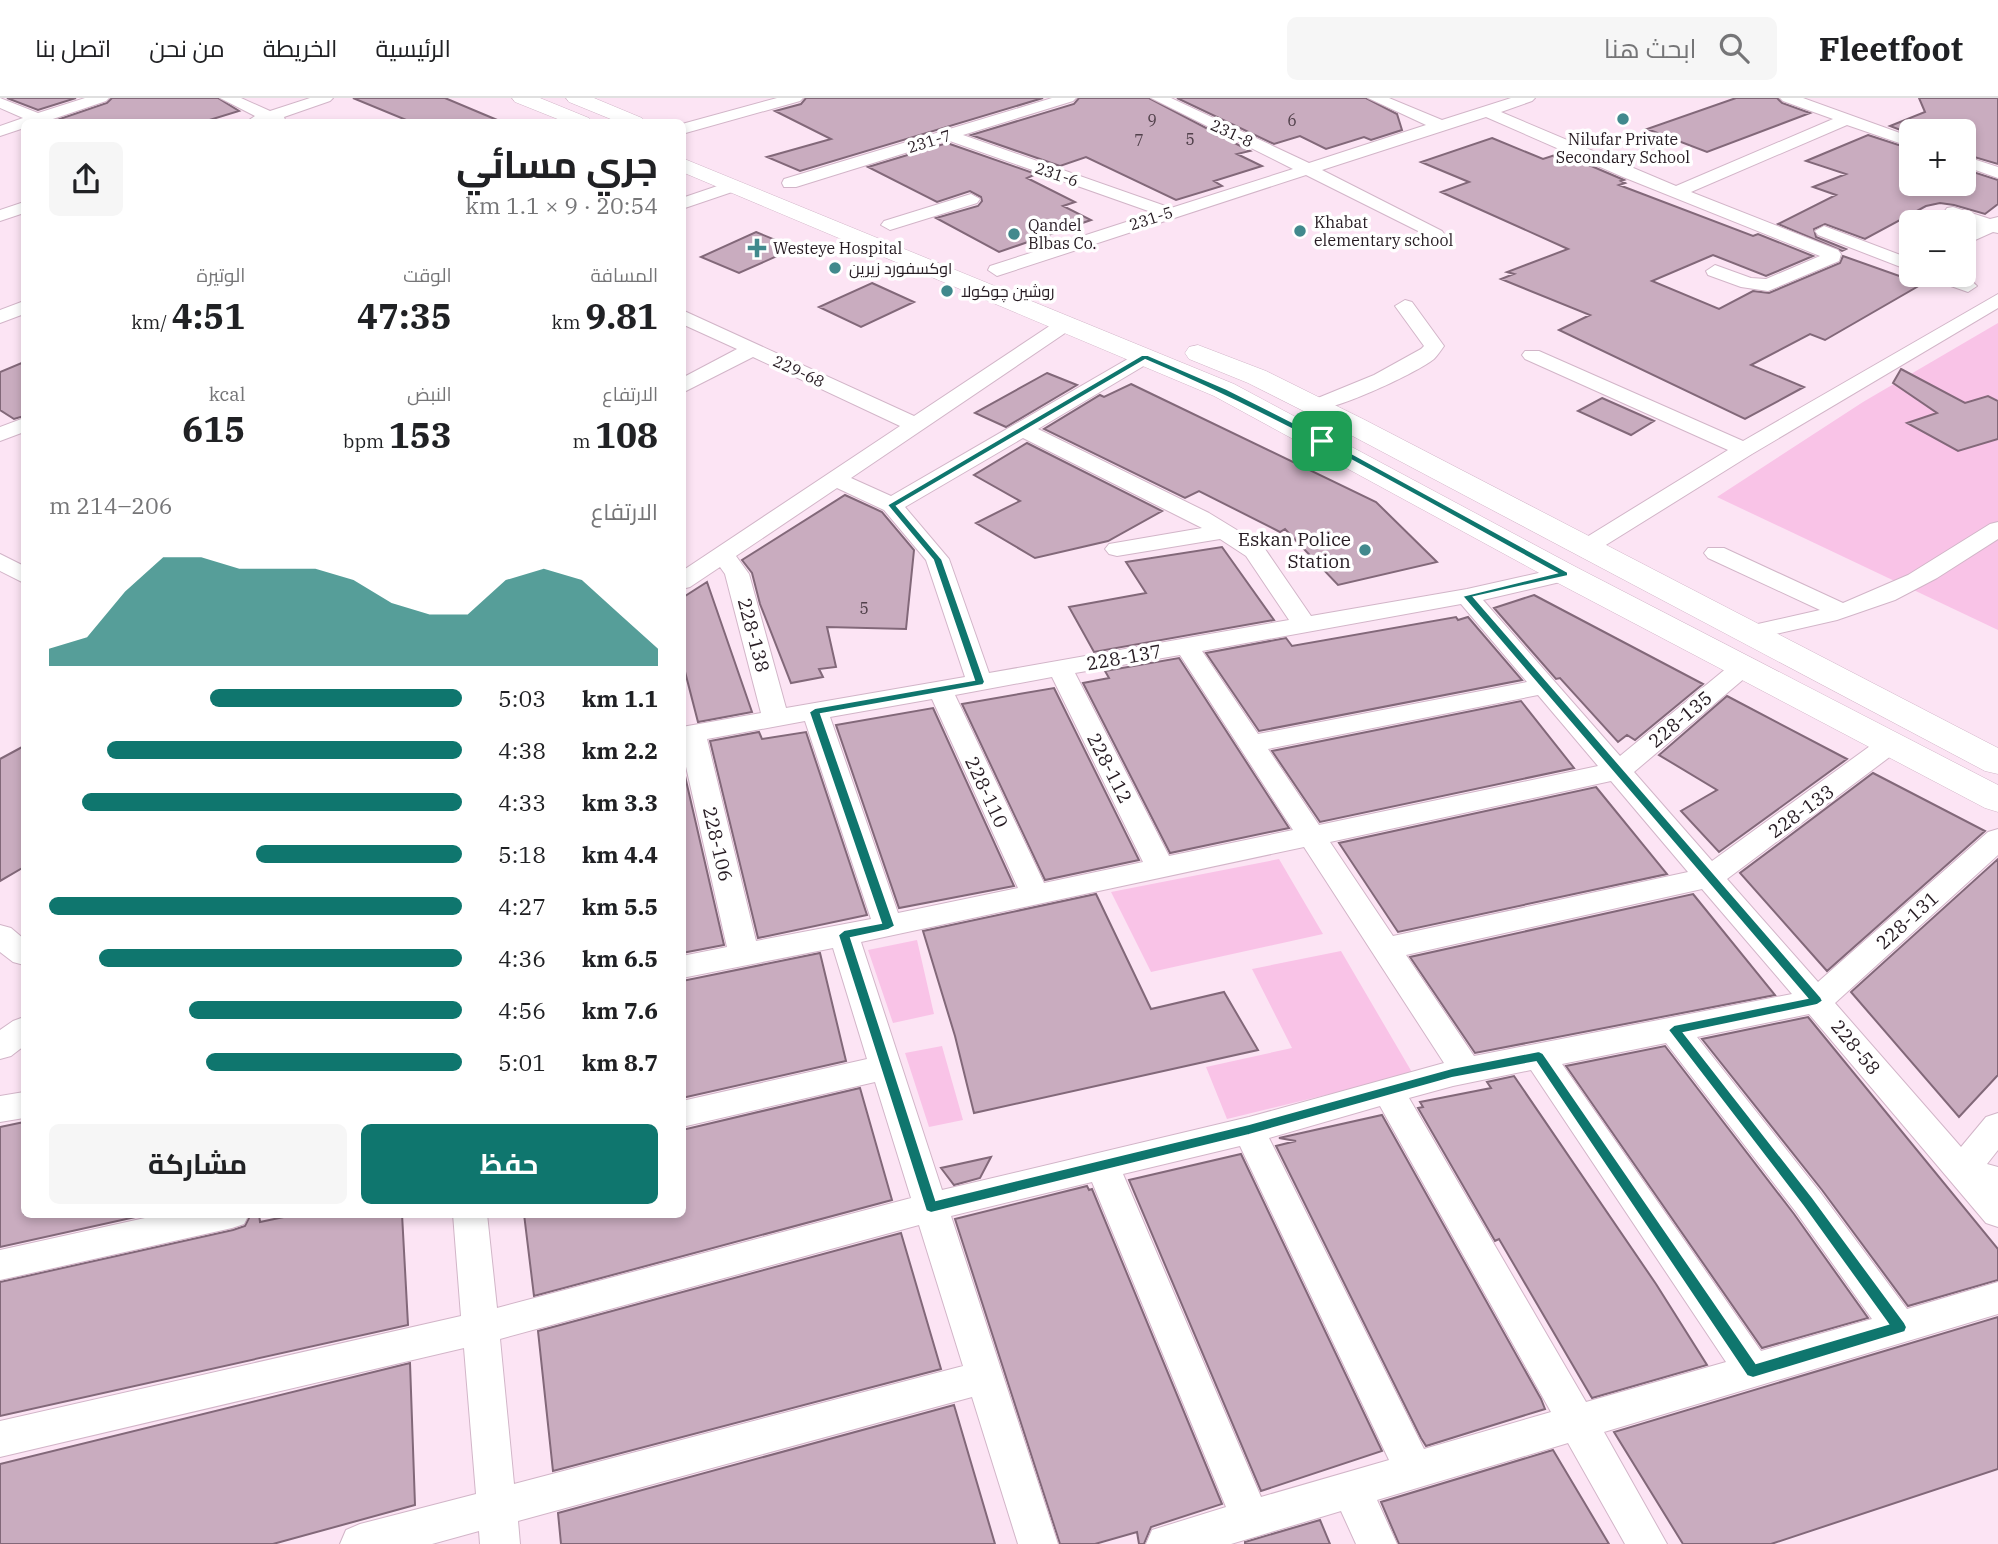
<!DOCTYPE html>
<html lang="ar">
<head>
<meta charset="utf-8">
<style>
	:root { --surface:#fff; --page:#f6f6f6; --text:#202124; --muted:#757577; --line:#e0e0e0; --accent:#0f766e }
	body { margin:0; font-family:"IBM Plex Serif",Cairo,serif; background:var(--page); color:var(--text); direction:rtl; height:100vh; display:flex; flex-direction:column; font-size:26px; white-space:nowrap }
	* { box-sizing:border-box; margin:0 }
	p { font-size:23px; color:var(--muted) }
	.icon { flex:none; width:38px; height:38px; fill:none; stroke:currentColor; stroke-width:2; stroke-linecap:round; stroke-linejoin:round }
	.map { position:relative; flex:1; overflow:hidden; direction:ltr }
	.details { position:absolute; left:21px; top:21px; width:665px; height:1099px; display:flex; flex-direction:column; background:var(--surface); border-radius:10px; box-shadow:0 4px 10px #0003; direction:rtl }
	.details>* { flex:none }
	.tools { position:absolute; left:1899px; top:21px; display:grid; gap:14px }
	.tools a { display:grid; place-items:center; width:77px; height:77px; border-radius:10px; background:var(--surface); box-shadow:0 4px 10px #0003; font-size:35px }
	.pin { position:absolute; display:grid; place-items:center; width:60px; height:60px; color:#fff; margin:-30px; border-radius:14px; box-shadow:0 4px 10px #0006 }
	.round { display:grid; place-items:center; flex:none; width:74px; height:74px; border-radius:10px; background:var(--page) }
	.headline { display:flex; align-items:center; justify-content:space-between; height:119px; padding:0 28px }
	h1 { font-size:38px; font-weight:700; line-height:52px }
	.figures { display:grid; grid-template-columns:repeat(3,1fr); gap:10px; height:119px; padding:7px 28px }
	.figures div { display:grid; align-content:center }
	.figures b { font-size:35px; font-weight:700 }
	.figures small { font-size:19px; font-weight:400 }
	.figures p { font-size:19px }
	.chart { height:196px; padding:14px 28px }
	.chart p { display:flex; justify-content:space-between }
	.chart svg { width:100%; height:126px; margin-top:7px; fill:var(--accent); opacity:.7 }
	.button { display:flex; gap:14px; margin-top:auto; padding:14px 28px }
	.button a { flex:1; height:80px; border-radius:10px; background:var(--accent); color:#fff; font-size:28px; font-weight:700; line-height:80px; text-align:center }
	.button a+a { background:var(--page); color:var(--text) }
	ul { padding:0 28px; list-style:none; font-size:23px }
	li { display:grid; grid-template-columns:112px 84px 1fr; align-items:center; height:52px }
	li i { height:18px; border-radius:9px; background:var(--accent) }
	header { display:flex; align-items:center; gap:42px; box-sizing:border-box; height:98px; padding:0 35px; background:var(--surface); border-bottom:2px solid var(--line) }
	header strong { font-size:33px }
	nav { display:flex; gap:38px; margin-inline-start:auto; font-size:24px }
	.search { width:490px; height:63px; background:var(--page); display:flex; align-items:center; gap:18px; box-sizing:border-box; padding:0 24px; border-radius:10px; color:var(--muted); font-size:26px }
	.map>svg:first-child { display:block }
	.green { fill:#f9c3e7 }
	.building { fill:#c9acbf; stroke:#826879; stroke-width:2 }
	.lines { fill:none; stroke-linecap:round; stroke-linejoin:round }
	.minor-casing { stroke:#d2b5c8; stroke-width:2 }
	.major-casing { stroke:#d2b5c8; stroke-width:1 }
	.minor { fill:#fff; fill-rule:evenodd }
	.major { fill:#fff; fill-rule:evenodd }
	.route { fill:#0f766e; stroke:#fff; stroke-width:2; fill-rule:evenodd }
	.poi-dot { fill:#41898d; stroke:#fff; stroke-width:2.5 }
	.labels { text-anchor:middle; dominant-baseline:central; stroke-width:7; stroke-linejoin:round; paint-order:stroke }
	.number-label { font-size:16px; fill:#50404a }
	.far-street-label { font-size:16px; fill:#271c23; stroke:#fff }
	.far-poi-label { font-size:16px; fill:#271c23; stroke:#fff; text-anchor:start }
	.poi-label { font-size:19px; fill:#271c23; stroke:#fff; text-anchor:end }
	.street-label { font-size:19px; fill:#271c23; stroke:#fff }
</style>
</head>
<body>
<header>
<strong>Fleetfoot</strong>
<div class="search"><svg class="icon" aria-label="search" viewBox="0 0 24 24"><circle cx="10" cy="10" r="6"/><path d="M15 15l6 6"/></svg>ابحث هنا</div>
<nav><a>الرئيسية</a><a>الخريطة</a><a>من نحن</a><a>اتصل بنا</a></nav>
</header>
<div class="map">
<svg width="1998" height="1446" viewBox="0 0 1998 1446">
	<rect width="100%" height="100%" fill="#fce4f4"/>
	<path class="green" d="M1998,225V532L1717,399L1863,304Z
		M1279,761L1323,836L1151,874L1111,794Z
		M917,842L934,916L893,925L868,852Z
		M1341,853L1413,976L1227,1021L1206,969L1292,950L1252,871Z
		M942,948L963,1022L929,1029L905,955Z"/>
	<path class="building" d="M7,0H76L38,12Z
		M112,0H218L239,13L203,24H51L107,5Z
		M353,0H445L502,24H411Z
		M806,0H1043L800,73L767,59L831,41L775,13L801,6Z
		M1079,0H1149L1250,53L1237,56L1262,68L1214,83L1222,88L1176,102L1086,59L1060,68L971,37L1074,6Z
		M1177,0H1366L1397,16L1402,32L1371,42L1364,39L1326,51L1300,38L1274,46Z
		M1736,0H1777L1782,5L1810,15L1707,54L1647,31Z
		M1919,0H1998V66L1964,56V33H1911V36L1890,28L1925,14Z
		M1868,37L1911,51V86H1964V71L1998,82V106L1985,116L1954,107L1940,105L1926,108L1865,141L1825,126L1814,131L1816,139L1846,151L1842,153L1778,126L1836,97L1813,89L1846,76L1806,63Z
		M1492,40L1543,61L1561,55L1624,82L1621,83L1625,85L1619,87L1753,138L1758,136L1813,158L1766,178L1713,157L1652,183L1719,211L1753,193L1769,195L1840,165L1843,158L1922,186L1825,242L1810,236L1751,267L1804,289L1745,321L1559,232L1590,217L1501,181L1514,176L1507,174L1568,151L1441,94L1469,84L1421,64Z
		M947,45L1036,76L1027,80L1075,104L1063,108L1091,122L999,154L936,120L978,108L982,103L981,99L970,93L937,104L868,69Z
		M756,134L795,150L739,175L701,159Z
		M872,185L914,204L861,229L819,209Z
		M24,264V318L14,321L0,312V274Z
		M1901,271L1965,305L1988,298L1998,303V341L1958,353L1907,325L1937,315L1893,285Z
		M1047,275L1077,287L1006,329L975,315Z
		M1131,286L1376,404L1437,464L1338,487L1285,431L1280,434L1199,393L1185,400L1044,331L1100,297L1104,299Z
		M1602,300L1654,323L1631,337L1578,313Z
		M1027,345L1162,413L1108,443L1035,460L976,425L1020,403L974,377Z
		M845,397L882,414L914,452L906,531L827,529L836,569L819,571L823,579L791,585L760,506L752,475L742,462Z
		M1222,449L1274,522L1094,554L1069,509L1146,495L1126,464Z
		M707,484L752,614L698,624L682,562V500Z
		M1534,497L1703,586L1635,642L1627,637L1618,644L1560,580L1556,581L1494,510Z
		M1456,519L1458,522L1468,519L1522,582L1259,633L1206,555L1286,540L1292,548Z
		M1179,560L1289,730L1170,755L1083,585L1109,580L1105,573Z
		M1054,590L1139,762L1045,782L962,606Z
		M1727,598L1847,661L1719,754L1681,713L1717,692L1659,657Z
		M1521,603L1574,670L1320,724L1272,653Z
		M933,610L1014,788L899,810L836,627Z
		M759,634L762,641L806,634L867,817L758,840L710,643Z
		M24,648V769L0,783V661Z
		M682,665L724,847L682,855Z
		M1873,675L1985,733L1827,873L1740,775Z
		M1596,689L1667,776L1398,834L1339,745Z
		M1998,761V977L1959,1019L1851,894Z
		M1096,796L1151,911L1224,894L1258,952L974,1015L955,938L923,833Z
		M1693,796L1775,897L1475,955L1410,859Z
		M820,855L846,963L682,1000V883Z
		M1808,919L1998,1151V1182L1908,1208L1822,1092L1702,941Z
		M1665,948L1794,1116L1868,1220L1762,1250L1566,968Z
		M1514,978L1656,1186L1707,1267L1592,1300L1499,1141L1495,1143L1418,1010L1423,1009L1420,1004L1491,990L1487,984Z
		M860,990L892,1102L534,1198L524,1116H682V1032Z
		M1382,1017L1541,1301L1545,1311L1426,1348L1421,1340L1276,1048L1296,1043L1279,1040Z
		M24,1024V1116H149L0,1149V1029Z
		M1241,1056L1382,1353L1261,1393L1129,1082Z
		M991,1059L980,1080L954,1087L941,1070Z
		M1087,1088L1089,1092L1092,1091L1222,1406L1151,1429L1144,1446H1139L1137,1434L1095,1446H1060L955,1121Z
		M251,1116H259L260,1124L298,1116H402L408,1227L0,1318V1184L233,1132L245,1128Z
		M901,1135L941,1271L553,1373L538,1233Z
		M1998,1219V1371L1771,1446H1683L1614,1334Z
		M410,1265L415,1407L273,1446H0V1366Z
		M954,1307L995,1446H561L558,1415Z
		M1553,1352L1609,1446H1399L1381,1404Z
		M1320,1422L1330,1446H1245V1444Z"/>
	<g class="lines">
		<g class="minor-casing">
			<path id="minor" d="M0,0L38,15L85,0H109L106,3L44,24H24V30L0,38V28L23,20L0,10Z
				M220,0H241L270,13L310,0H333L330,3L284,19L286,24H246L255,18Z
				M777,0H803L800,3L682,36V26Z
				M1052,0H1076L1073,3L963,37L1171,110L1293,71L1151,0H1171L1309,65L1426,27L1368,0H1389L1442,22L1511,0H1535L1532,3L1501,14L1676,88L1833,21L1783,3L1780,0H1803L1911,39V49L1847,27L1691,94L1838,152L1841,156L1839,163L1768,193L1741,189L1708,177L1706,173L1715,167L1751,180L1766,181L1820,158L1623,79L1486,19L1322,72L1442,133L1445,137L1442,141L1436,142L1306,77L997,178L988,172L990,168L1154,115L947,42L796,89H784L782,85L784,81Z
				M1964,58L1998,69V80L1964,68Z
				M732,83L741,88L738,92L682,111V100Z
				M971,96L980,101L977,105L890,132L881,127L884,123Z
				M24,104V115L0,123V112Z
				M1953,109L1990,121L1998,119V135L1993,134L1964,147V135L1976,128L1947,118L1944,114L1947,110Z
				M1824,128L1911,161V173L1818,137L1815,133Z
				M1929,177C1946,177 1965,175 1977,188L1968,194L1931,181Z
				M1998,196V210L1752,356L1593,455H1577L1573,450L1577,445L1728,352L1525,261L1522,257L1525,253H1539L1743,343Z
				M1405,202L1412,204L1444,248C1441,252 1438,257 1434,261C1417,275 1327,317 1308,312L1305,308L1308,304L1374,277L1421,251L1424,248L1395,208Z
				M24,203V216L0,225V212Z
				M682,212L914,318L1060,221H1074L1077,225L1074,229L851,380L891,398L1138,255H1152L1155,259L1152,263L1038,331L1209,415L1263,448L1311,518L1467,491L1565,469L1573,471L1577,476L1573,481L1483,502L1620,658L1734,564L1743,561L1752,564L1756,569L1752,574L1634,674L1712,763L1881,640L1890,638L1899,640L1903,646L1899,652L1727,781L1818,884L1988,734L1998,731V757L1835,905L1961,1049L1986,1019L1998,1015V1052L1987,1066L1998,1069V1129L1986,1125L1809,916L1697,939L1820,1094L1907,1211L1998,1184V1216L1604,1334L1667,1446H1625L1568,1345L1377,1402L1397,1446H1356L1341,1413L1231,1446H1146L1152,1432L1226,1409L1092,1084L951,1118L1058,1446H1018L972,1299L518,1423L520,1446H480L479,1433L432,1446H340L346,1432L360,1426L476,1396L464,1250L0,1359V1323L461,1218L453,1116H487L497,1210L911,1100L875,984L682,1029V1003L867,961L833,850L682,880V858L727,849L682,651V629L761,615L725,476L720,469L690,489L682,491V473L900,328L753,259L682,295V280L737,251L682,226ZM1023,340L1202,430L1109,446L1105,451L1109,456L1117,458L1220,441L1246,458L1289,522L989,575L949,461L905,409ZM837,390L884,412L926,462L965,579L786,610L749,476L736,458ZM1461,506L1527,584L1258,636L1202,553ZM1180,557L1293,732L1169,758L1075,575ZM1052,579L1143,764L1044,785L955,597ZM1538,597L1598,668L1319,727L1268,651ZM932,601L1018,790L898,815L830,619ZM805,623L871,821L756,843L707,641ZM1611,683L1688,774L1393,838L1330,744ZM1304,749L1444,965L1249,1019L942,1092L861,844ZM1702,791L1792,896L1474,958L1406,857ZM1666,945L1796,1114L1872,1221L1761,1253L1562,966ZM1531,972L1726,1264L1586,1304L1409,1000L1453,988ZM1380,1008L1551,1314L1424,1351L1269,1040ZM1240,1048L1389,1362L1261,1399L1123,1076ZM919,1127L963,1268L514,1386L500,1241Z
				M24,320V334L0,343V329Z
				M1998,424V441L1937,480L1895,502L1837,522L1749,542L1740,540L1737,535L1740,530L1820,512L1708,460L1704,455L1708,450H1724L1843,505L1908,477L1990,426Z
				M0,456L24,468V485L0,473Z
				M0,827L11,830L24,841V867L13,864L0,854Z
				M24,919V948L11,958L0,961V932L13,923Z
				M24,994V1020L0,1024V998Z
				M163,1116H249L244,1126L232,1130L0,1182V1152Z"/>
		</g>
		<g class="major-casing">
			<path id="major" d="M512,0H540L589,20L592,24H565L515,4Z
				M566,0H594L642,20L645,24H618L569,4Z
				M682,60L1234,286L1576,469L1998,687V714L1985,710L1554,483L1214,298L682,74Z
				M1198,247L1266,273L1365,322L1998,650V676L1985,673L1345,334L1248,285L1189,261L1185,255L1189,249Z"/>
		</g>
		<use href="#minor" class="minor"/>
		<use href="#major" class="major"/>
	</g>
	<path class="route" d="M1142,257H1148L1227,291L1326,341L1568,474V478L1474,499L1821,899L1823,903L1817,907L1684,935L1813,1100L1905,1225L1907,1229L1905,1234L1753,1280L1747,1278L1536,964L1452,980L1249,1037L931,1115L926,1113L838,837L844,832L881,825L809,614L815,610L974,582L933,462L887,407ZM1145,262C1287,322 1421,401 1556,475L1462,498L1807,900L1674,927L1668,932L1803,1108L1888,1226L1756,1265L1543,955L1539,953L1452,970L1249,1026L936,1102L851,840L888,832L895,828L821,616L983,587L985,584L942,461L897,408Z"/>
	<g class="poi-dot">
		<circle cx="1623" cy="21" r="7"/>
		<circle cx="1300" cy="133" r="7"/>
		<circle cx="1014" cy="136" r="7"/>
		<path d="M753.5 139.5h7v7h7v7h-7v7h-7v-7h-7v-7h7z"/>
		<circle cx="835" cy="170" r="7"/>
		<circle cx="947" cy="193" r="7"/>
		<circle cx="1365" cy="452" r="7"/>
	</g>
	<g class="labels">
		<g class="number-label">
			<text x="1152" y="22">9</text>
			<text x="1292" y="22">6</text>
			<text x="1190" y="41">5</text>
			<text x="1139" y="42">7</text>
			<text x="864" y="510">5</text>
		</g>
		<g class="far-street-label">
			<text transform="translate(1232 35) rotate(25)">231-8</text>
			<text transform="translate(929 43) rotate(-17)">231-7</text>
			<text transform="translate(1057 76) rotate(19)">231-6</text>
			<text transform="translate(1151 120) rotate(-18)">231-5</text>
			<text transform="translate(799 273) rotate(25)">229-68</text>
		</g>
		<g class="far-poi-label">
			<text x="1623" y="41" text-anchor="middle">Nilufar Private<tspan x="1623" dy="18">Secondary School</tspan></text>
			<text x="1314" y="124">Khabat<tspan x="1314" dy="18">elementary school</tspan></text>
			<text x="1028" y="127">Qandel<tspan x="1028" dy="18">Blbas Co.</tspan></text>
			<text x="773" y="150">Westeye Hospital</text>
			<text x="849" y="170">اوكسفورد زيرين</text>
			<text x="961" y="193">روشين چوكولا</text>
		</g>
		<g class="poi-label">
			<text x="1351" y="441">Eskan Police<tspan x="1351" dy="22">Station</tspan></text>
		</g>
		<g class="street-label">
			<text transform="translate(754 537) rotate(75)">228-138</text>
			<text transform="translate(1124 559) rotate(-10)">228-137</text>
			<text transform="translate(1680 621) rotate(-40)">228-135</text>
			<text transform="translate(1110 670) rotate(63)">228-112</text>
			<text transform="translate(987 694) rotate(65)">228-110</text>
			<text transform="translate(1801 713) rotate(-36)">228-133</text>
			<text transform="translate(718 746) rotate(77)">228-106</text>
			<text transform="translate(1907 822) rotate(-42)">228-131</text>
			<text transform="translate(1856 949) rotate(50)">228-58</text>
		</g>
	</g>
</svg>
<div class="tools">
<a>+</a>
<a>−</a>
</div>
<div class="pin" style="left:1322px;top:343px;background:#1e9e55"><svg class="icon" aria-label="arrive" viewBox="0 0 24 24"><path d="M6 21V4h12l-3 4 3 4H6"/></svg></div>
<section class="details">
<div class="headline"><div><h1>جري مسائي</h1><p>20:54 · 9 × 1.1 km</p></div><a class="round"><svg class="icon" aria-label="share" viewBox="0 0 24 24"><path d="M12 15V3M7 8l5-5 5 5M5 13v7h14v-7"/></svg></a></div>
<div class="figures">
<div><p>المسافة</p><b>9.81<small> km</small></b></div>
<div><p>الوقت</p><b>47:35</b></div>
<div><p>الوتيرة</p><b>4:51<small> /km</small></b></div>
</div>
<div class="figures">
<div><p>الارتفاع</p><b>108<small> m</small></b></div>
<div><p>النبض</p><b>153<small> bpm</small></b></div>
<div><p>kcal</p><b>615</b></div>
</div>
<div class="chart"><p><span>الارتفاع</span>206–214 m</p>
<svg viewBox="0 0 160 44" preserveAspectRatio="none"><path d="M0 44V38L10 34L20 18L30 6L40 6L50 10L60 10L70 10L80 14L90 22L100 26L110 26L120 14L130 10L140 14L150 26L160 38V44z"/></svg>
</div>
<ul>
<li><b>1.1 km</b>5:03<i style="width:61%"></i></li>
<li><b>2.2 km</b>4:38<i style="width:86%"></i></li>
<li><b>3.3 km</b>4:33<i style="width:92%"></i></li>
<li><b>4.4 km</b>5:18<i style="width:50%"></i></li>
<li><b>5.5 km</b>4:27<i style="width:100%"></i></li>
<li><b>6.5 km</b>4:36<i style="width:88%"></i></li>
<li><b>7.6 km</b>4:56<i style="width:66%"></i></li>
<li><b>8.7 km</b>5:01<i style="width:62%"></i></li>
</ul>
<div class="button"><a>حفظ</a><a>مشاركة</a></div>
</section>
</div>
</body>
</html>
